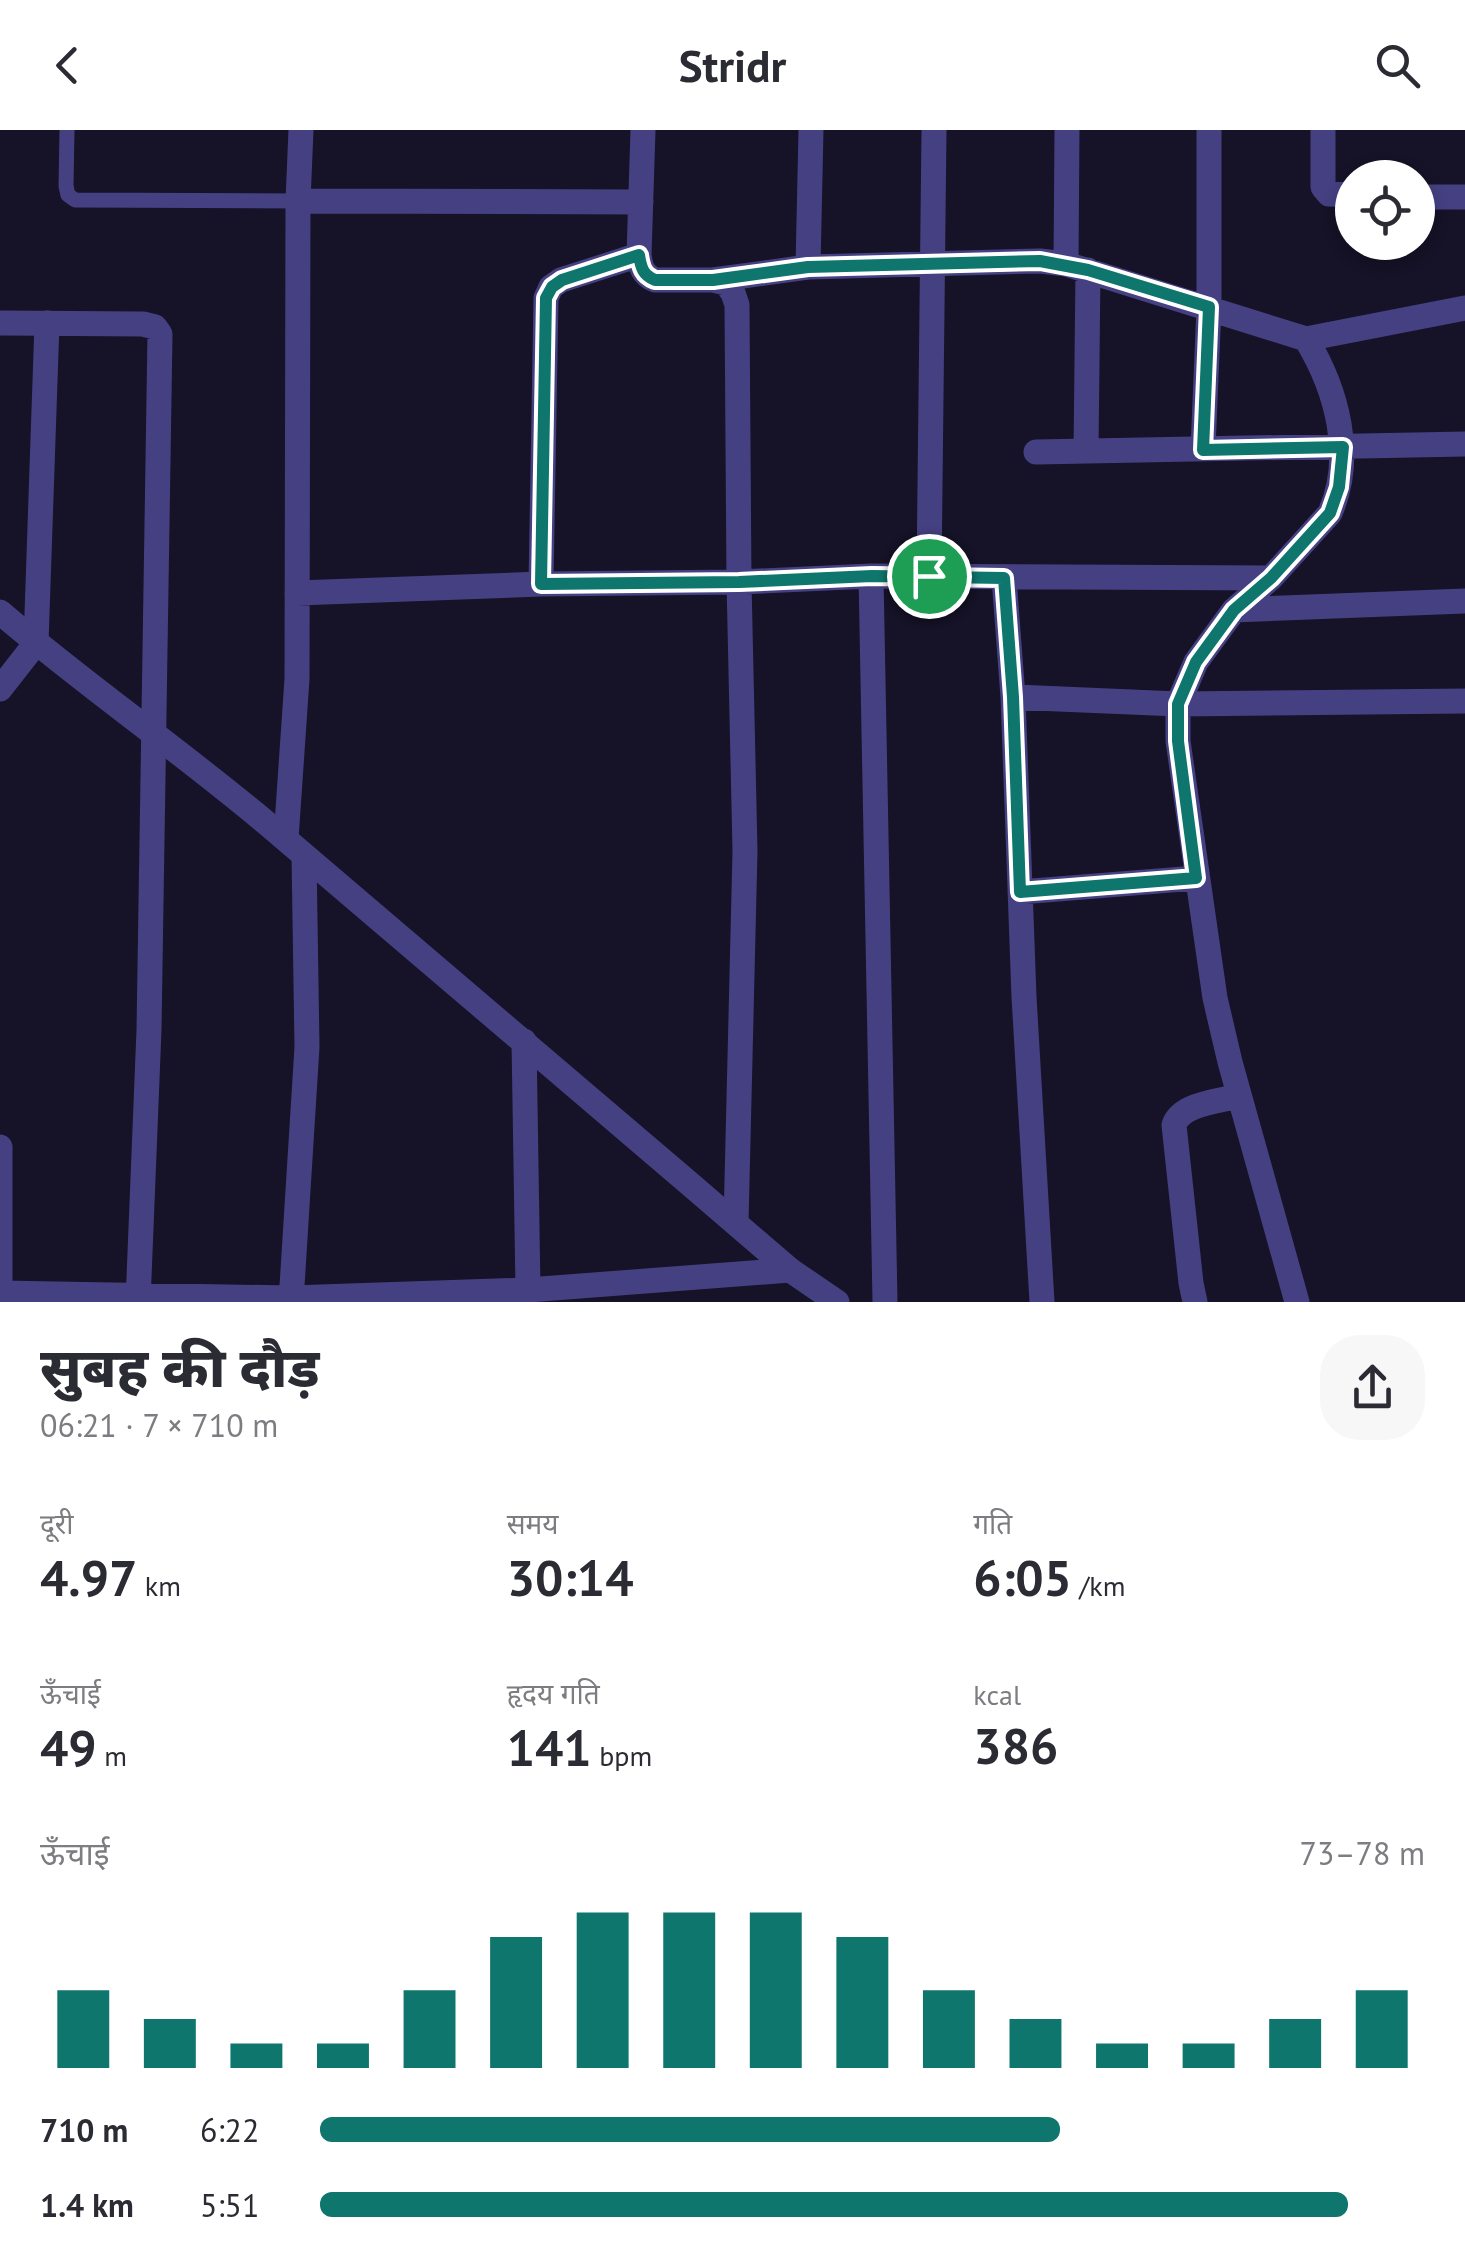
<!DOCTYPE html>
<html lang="hi">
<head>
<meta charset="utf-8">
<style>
	:root { --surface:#fff; --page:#f7f7f7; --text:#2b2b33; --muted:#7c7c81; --accent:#0f766e }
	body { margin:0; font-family:"PT Sans","Noto Sans Devanagari",sans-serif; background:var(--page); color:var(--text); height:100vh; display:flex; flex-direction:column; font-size:38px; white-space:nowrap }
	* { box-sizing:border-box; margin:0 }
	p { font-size:32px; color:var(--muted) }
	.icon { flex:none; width:55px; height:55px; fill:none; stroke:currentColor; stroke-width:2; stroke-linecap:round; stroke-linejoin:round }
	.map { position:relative; height:1172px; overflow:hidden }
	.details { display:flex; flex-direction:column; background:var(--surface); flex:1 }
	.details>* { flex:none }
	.fabs { position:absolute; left:1335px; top:30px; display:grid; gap:20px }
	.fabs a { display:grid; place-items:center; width:100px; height:100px; border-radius:50%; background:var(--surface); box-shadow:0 5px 15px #0003; font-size:50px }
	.pin { position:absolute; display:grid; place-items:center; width:85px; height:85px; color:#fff; margin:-42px; border:5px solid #fff; border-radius:50%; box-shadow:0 2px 10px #0007 }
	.round { display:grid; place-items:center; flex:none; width:105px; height:105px; border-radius:40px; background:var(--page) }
	.head { display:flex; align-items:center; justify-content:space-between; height:170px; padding:0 40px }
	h1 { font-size:55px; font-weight:800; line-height:75px }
	.metrics { display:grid; grid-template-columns:repeat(3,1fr); gap:15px; height:170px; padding:10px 40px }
	.metrics div { display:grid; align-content:center }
	.metrics b { font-size:50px; font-weight:800 }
	.metrics small { font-size:28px; font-weight:400 }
	.metrics p { font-size:28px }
	.chart { height:280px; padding:20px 40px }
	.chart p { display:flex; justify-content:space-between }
	.chart svg { width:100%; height:180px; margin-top:10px; stroke:var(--accent); stroke-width:6 }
	ul { padding:0 40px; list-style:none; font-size:32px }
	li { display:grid; grid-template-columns:160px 120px 1fr; align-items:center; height:75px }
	li i { height:25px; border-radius:12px; background:var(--accent) }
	header { display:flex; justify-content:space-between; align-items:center; height:130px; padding:0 40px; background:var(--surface); font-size:45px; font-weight:800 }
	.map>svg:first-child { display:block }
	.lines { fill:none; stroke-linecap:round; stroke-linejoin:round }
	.service { stroke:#454082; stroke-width:15 }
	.minor { stroke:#454082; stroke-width:25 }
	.tertiary { stroke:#454082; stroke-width:25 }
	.route-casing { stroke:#fff; stroke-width:20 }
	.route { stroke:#0f766e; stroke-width:12 }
</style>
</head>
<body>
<header><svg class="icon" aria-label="back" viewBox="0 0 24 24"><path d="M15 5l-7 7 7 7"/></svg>Stridr<svg class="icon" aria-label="search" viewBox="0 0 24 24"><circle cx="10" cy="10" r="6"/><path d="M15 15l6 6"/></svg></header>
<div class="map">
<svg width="1465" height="1172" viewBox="0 0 1465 1172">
	<rect width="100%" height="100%" fill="#161227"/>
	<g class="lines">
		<path class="service" d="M67,0L66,56L68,65L75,70L298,71"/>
		<path class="minor" d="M643,0L639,125C641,138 643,145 655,150H713L726,153L733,163L737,175L739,452L745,721L736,1093
			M811,0L808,137L1040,131L1066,134L1306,209L1465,178
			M1323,0V57L1329,64L1352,65
			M1418,67H1465
			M298,71L641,72
			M639,125L561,150L551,157L546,168L541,454L739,452L871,446L1271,448
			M1066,134L1067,0
			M713,150L808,137
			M0,193L143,194L155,197L160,204L149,900L138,1172
			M1203,319L1209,177V0
			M1086,321L1088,140
			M1036,322L1465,314
			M871,446L885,1172
			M929,446L934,0
			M1004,448L1013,567L1024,867L1042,1172
			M297,463L541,454
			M1234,480L1465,471
			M0,559L36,513L47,193
			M1013,567L1178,574L1465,571
			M286,709L297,549L298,71L301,0
			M1020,762L1196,748
			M524,911L528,1160
			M0,1017V1172
			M0,1163L291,1168L528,1160L790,1140
			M291,1172L307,917L304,726
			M1195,1172L1191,1153L1174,995C1181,974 1219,971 1239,966
			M1297,1172L1230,932L1215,868L1178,611V574L1196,532L1234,480L1271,448L1330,383C1355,326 1337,260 1306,209"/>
		<path class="tertiary" d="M0,482C92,561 193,629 284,708C452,852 622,995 790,1140L837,1172"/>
	</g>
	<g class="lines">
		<g class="route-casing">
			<path id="route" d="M639,125C641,138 643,145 655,150H713L808,137L1040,131L1088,140L1209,177L1203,320L1343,317L1339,357L1330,383L1271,448L1234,480L1196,532L1178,574V611L1196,748L1020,762L1013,567L1004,448L872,446L739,452L541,454L546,168L552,157L562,150Z"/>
		</g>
		<use href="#route" class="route"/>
	</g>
</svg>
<div class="fabs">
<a><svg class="icon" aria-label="locate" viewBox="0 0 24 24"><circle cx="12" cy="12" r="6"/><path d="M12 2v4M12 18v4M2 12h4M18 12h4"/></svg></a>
</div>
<div class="pin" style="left:929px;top:446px;background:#1e9e55"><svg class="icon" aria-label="arrive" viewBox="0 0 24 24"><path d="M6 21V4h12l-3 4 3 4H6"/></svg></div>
</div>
<section class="details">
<div class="head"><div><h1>सुबह की दौड़</h1><p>06:21 · 7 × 710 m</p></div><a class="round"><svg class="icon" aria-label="share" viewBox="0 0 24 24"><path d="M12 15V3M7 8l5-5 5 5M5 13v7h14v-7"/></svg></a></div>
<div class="metrics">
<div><p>दूरी</p><b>4.97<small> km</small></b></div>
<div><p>समय</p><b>30:14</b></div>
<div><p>गति</p><b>6:05<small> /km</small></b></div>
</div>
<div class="metrics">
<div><p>ऊँचाई</p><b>49<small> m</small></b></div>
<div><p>हृदय गति</p><b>141<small> bpm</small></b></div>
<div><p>kcal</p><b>386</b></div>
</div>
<div class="chart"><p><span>ऊँचाई</span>73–78 m</p>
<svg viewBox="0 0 160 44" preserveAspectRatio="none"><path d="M5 44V25M15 44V32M25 44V38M35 44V38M45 44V25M55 44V12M65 44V6M75 44V6M85 44V6M95 44V12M105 44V25M115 44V32M125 44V38M135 44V38M145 44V32M155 44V25"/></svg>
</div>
<ul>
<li><b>710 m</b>6:22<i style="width:67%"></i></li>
<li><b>1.4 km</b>5:51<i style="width:93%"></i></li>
</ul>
</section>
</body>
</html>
